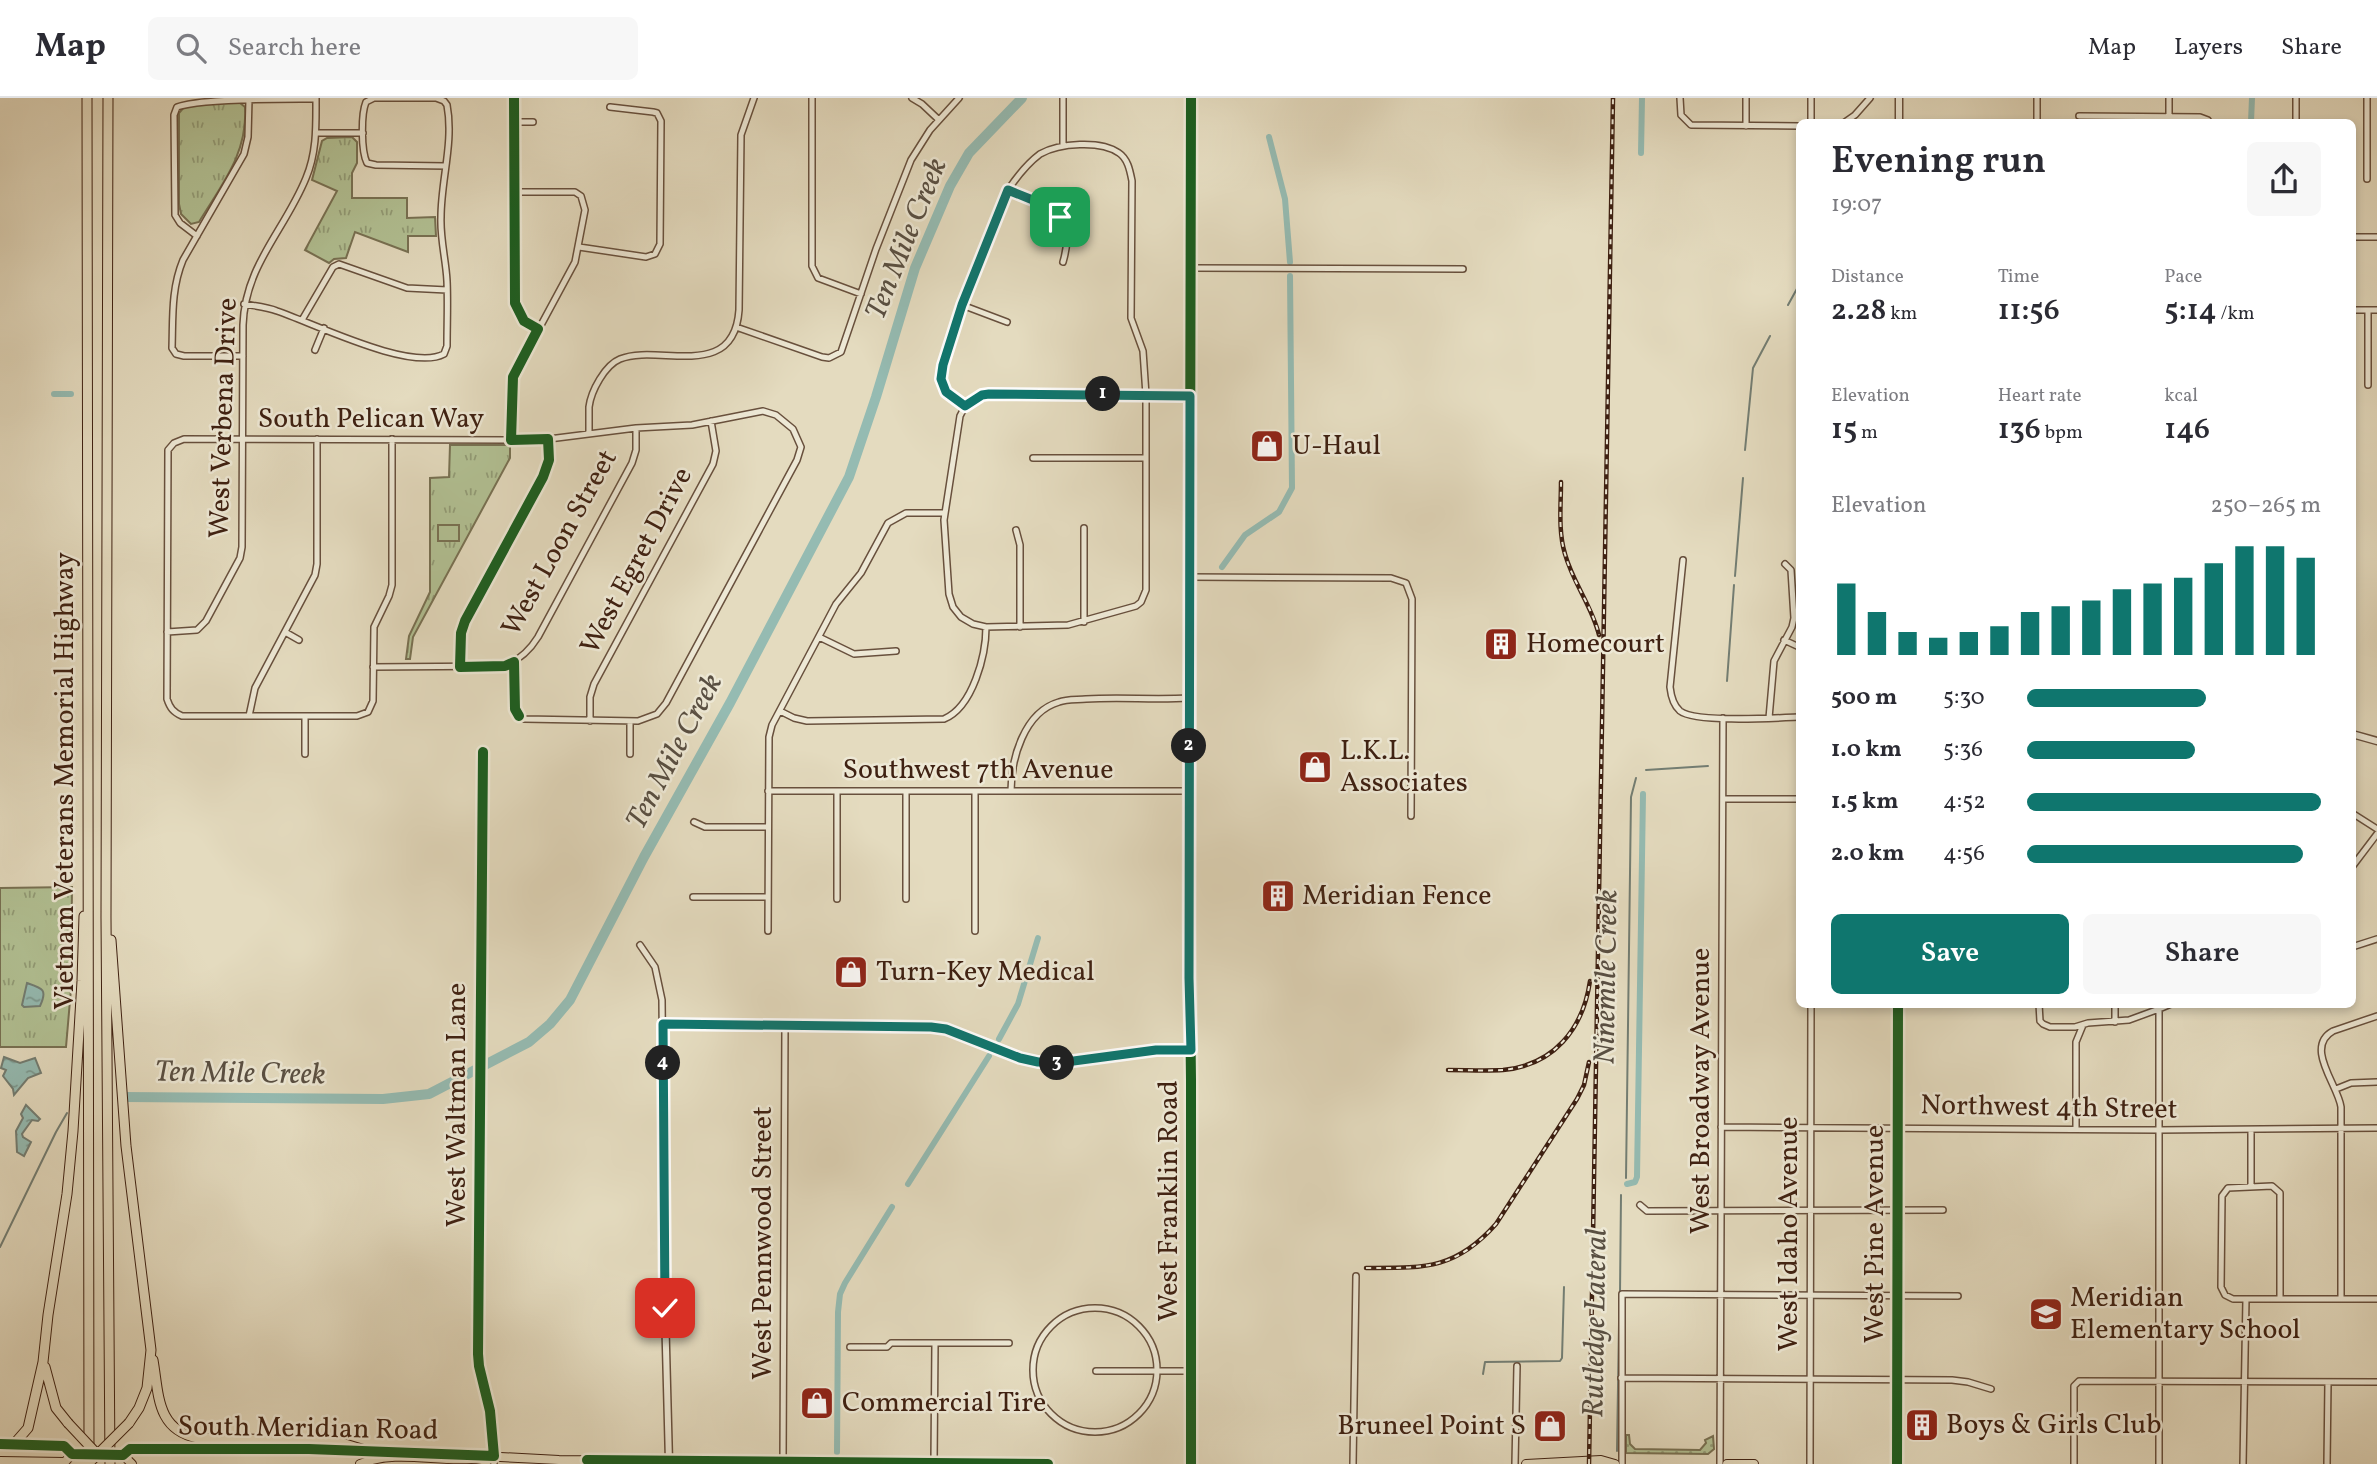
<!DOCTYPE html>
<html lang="en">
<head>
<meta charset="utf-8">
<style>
	:root { --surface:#fff; --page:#f7f7f7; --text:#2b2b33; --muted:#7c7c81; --line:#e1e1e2; --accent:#0f766e }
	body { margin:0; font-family:Vollkorn,serif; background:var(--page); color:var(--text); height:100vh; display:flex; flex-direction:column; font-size:26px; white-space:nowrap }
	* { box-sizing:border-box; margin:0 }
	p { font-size:23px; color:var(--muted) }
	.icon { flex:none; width:38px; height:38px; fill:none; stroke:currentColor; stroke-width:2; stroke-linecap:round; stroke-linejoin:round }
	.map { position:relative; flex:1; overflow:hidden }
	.drawer { position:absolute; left:1796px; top:21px; width:560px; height:889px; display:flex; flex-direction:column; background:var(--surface); border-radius:10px; box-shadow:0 4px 10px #0003 }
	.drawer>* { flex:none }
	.pin { position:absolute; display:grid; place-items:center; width:60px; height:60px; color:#fff; margin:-30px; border-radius:14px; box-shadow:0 4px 10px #0006 }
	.km { position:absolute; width:35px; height:35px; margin:-18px; border-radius:50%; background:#222; color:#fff; font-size:19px; line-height:35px; text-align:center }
	.round { display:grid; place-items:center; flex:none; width:74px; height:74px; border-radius:10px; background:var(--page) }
	.summary { display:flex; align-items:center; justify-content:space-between; height:119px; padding:0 35px }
	h1 { font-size:38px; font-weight:600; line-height:52px }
	.metrics { display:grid; grid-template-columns:repeat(3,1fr); gap:10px; height:119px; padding:7px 35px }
	.metrics div { display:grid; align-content:center }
	.metrics b { font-size:30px; font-weight:600 }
	.metrics small { font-size:19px; font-weight:400 }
	.metrics p { font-size:19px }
	.chart { height:196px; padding:14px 35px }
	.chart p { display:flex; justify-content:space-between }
	.chart svg { width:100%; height:126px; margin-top:7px; stroke:var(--accent); stroke-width:6 }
	.action { display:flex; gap:14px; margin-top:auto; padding:14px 35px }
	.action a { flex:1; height:80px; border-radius:10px; background:var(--accent); color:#fff; font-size:28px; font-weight:600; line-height:80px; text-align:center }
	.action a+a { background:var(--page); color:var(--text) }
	ul { padding:0 35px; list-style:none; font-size:23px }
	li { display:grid; grid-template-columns:112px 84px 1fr; align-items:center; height:52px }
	li i { height:18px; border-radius:9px; background:var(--accent) }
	header { display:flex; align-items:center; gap:42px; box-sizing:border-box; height:98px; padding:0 35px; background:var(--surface); border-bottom:2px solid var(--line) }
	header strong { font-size:33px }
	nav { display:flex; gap:38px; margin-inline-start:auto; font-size:24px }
	.search { width:490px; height:63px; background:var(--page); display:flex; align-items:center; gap:18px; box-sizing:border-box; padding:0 24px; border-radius:10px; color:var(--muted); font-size:26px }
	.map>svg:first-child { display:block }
	.grass { fill:url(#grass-dots); stroke:#787153; stroke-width:2 }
	.park { fill:url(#park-tufts); stroke:#787153; stroke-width:2 }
	.pitch { fill:#b2c194; stroke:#787153; stroke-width:2 }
	.water { fill:url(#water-ripples); stroke:#737d72; stroke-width:2 }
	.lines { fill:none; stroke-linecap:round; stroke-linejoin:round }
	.stream { stroke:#737d72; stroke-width:2 }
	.canal { stroke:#95bbb2; stroke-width:6 }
	.river { stroke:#95bbb2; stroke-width:10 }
	.minor-casing { stroke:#68503d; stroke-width:8 }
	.tertiary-casing { stroke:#68503d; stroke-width:9 }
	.secondary-casing { stroke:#3f2112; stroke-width:10 }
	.primary-casing { stroke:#3f2112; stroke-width:10 }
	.motorway-casing { stroke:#3f2112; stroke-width:11 }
	.minor { stroke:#ede8d5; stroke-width:5 }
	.tertiary { stroke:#ede8d5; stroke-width:6 }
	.secondary { stroke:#ede8d5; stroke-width:7 }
	.primary { stroke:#e4dbbf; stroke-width:8 }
	.motorway { stroke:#e4dbbf; stroke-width:9 }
	.rail-casing { stroke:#3f2112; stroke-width:4.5 }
	.rail { stroke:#ede8d5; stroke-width:2; stroke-dasharray:5; stroke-linecap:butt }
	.primary-bridge-casing { stroke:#3f2112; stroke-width:10; stroke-linecap:butt }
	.motorway-bridge-casing { stroke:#3f2112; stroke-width:11; stroke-linecap:butt }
	.primary-bridge { stroke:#e4dbbf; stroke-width:8 }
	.motorway-bridge { stroke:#e4dbbf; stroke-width:9 }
	.cycleway-casing { stroke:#ede8d5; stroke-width:15 }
	.cycleway { stroke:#1b5e20; stroke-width:10 }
	.route-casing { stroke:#fff; stroke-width:14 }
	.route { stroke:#0f766e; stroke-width:9 }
	.labels { text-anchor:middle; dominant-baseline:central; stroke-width:5; stroke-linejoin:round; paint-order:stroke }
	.street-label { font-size:28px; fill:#3f2112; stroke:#ede8d5 }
	.poi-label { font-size:28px; fill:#3f2112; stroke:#ede8d5; text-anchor:start }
	.water-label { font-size:30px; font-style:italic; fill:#594f42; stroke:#ede8d5 }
</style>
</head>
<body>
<header>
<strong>Map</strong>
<div class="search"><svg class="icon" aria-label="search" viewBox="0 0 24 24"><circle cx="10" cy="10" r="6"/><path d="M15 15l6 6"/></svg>Search here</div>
<nav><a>Map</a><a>Layers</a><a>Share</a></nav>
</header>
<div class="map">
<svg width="2377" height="1366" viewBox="0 0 2377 1366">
	<defs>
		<pattern id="grass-dots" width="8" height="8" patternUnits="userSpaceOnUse" patternTransform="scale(1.75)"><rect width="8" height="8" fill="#b2c194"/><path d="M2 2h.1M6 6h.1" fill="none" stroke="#929c77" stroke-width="1.8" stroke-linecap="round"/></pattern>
		<pattern id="park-tufts" width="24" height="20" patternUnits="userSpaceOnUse" patternTransform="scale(1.75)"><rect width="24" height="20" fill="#b2c194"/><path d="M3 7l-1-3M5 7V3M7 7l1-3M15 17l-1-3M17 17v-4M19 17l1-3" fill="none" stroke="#929c77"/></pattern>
		<pattern id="water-ripples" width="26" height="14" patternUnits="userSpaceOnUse" patternTransform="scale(1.75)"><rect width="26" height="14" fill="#95bbb2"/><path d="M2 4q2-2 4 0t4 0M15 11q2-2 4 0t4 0" fill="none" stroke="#7b988f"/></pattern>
	</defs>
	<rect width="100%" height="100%" fill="#e4dbbf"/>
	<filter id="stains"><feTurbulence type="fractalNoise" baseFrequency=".00286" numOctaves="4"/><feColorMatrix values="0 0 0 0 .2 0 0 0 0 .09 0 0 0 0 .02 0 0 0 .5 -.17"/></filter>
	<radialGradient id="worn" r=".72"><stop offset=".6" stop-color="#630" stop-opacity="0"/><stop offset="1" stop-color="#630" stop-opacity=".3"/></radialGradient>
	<path class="grass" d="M1626,1337H1629L1630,1346L1635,1351L1700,1352L1706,1345L1705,1342L1713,1338L1714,1351L1708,1356L1626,1355Z"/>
	<path class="park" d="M213,5H240L245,9C248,55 222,86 199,124L191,126L181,116L179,106V15L185,8Z
		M352,39L357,44V65L352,75V100H407V120L435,119L436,138H408V154L355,134L346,160L334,161L329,165L305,152L337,93L312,82L322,43L327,40Z
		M450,347H510V360L413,539L410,561H406L409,538L430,494V380L449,379Z
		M72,789L71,891L66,949H0V790Z"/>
	<path class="pitch" d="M438,427H459V443H438Z"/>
	<path class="water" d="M27,885C42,890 48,891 40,908L24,909L22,907Z
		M4,959L20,965L35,960L41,975L28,980L14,997L13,991L3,978L6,972L1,970Z
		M26,1007L40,1021L38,1023L32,1022L22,1036L23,1039L31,1044L24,1058L17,1054L16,1033L23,1020L21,1016Z"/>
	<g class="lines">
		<path class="stream" d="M1788,207L1799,187
			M1745,352L1753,270L1770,238
			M1735,478L1743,380
			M1727,583L1734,487
			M1646,672L1708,668
			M1626,1080L1631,699L1636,680
			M0,1149L56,1034L67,1015
			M1620,1195L1621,1097
			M1483,1276L1485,1264L1560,1263L1562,1260L1564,1189
			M1617,1353L1619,1225"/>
		<path class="canal" d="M2251,24L2252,0
			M1269,39L1285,101L1290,164
			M1641,55L1642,0
			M54,296H71
			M1222,469L1245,437L1279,414L1292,390L1290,178
			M999,941L1018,906L1038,840
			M908,1086L989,958
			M1627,1086L1635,1084L1637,1079L1643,696
			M837,1354L838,1214L840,1196L845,1185L892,1109"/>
		<path class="river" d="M123,999L383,1001L429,996L529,944L550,926L570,902L644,759L730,605L849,379L876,299L915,170L950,88L969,55L1022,0"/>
		<g class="minor-casing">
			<path id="minor" d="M514,0L515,205L524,223L538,231
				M812,0V168L818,180L861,196
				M912,0L922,6L939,22
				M1063,0V47
				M1680,0L1681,17L1691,27L1799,28
				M1811,0V24
				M2079,18L2200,19L2208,22L2209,24
				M2169,19V0
				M514,24H533
				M1845,24L1855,17L1870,0
				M2037,24V0
				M2296,24V0
				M1746,28V0
				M316,35H363
				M2367,81V0
				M1008,92C1046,107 1078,113 1063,164
				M197,138L180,125L175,117L174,17L177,9C203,0 284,1 316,1
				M2352,139H2377
				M579,149L646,159L655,156L660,146L661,23L657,15L653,14L610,9
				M1190,170L1463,171
				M244,206C255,208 267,209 277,213C313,225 411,274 444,256L447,248C447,226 448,205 447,183C446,162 440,141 441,119C441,82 454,44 447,7L444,3L436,0H374L366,4C361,16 361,53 367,65L376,67L446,68
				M962,207L1007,224
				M2352,212H2377
				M302,222L333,169L339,166L407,190L447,192
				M736,229L822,259L829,260L841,254L876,151L911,62L930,32L959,0
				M315,252L324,230
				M243,258H184L176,256L172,250C173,220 171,191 183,162L244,56L248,39L249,1
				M2368,287V212
				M965,308L946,294L941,281L943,267L962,207L1008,92C1016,80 1028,65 1040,56C1059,45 1101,42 1119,55C1128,61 1130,73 1132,83L1131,220L1143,253L1146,297V492L1141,504L1136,508L1068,527L986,529L973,526L961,519L953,509L949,496L944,422L960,318C966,305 975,298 989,296C1056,296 1123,297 1190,298
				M589,336C589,327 589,318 589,309C591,293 605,267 620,261C658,245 734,285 739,212L741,37L754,0
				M392,341V487L389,498L374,529L373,603L368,614L357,618H182C173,614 170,610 167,601L168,352L174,345L184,341L541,342L636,330L692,327L763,313L776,317L793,331L801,349L797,362L666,605L657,616L638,623L524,621L515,611L514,564
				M511,342L513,279L575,164L585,112L581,98L575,94H514
				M1033,360H1146
				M1016,432L1020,447V529
				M1683,462L1670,589C1671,598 1673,607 1680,613C1695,625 1777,620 1799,619
				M1189,479L1391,480L1406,485L1412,501L1411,718
				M1084,524V430
				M167,534L197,532L206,523L240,460L242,449L243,227C245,167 285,132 306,80C317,54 316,27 316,0
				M285,534L299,542
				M819,539L854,556L896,553
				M1784,542L1799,549
				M373,569L505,568C519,562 530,552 538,539L632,365L636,352V330
				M460,569L461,535L465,523L547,369L550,356L548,341
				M780,613L794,620L807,623L944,621C973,609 986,557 986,529
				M249,618L255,590L315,477L317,466V341
				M305,618V656
				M1769,620L1774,563L1792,529L1794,520L1791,472L1785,466
				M590,623V599L594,586L713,366L716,353L711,323
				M483,654L478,1256L479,1268L490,1313L494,1366
				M630,656V623
				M768,693H1189
				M837,693V801
				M906,693V801
				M1011,693C1011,661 1024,614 1059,604C1067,601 1078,602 1086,601C1120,599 1155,602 1189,600
				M1723,701H1799
				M2352,715L2377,731
				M694,724L705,729H768
				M2352,769L2377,736
				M693,799H768
				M768,833L769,639L772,627L836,506L861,475L888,425L906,415H945
				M975,833V693
				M640,847L655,869L662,902L665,1212
				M2352,849L2377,841
				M2039,906L2040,923L2043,926L2050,929H2075L2088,925L2129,922L2159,911
				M2115,906V924
				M663,926L931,928L953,934L1020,960L1038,964H1066L1156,952H1191
				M2336,991L2351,985L2377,984
				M1721,1029L2159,1032L2377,1030
				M2076,1031V944L2083,927
				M2251,1088V1032
				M1640,1107L1647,1113L1943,1112
				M2280,1201V1095L2272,1088L2228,1090L2222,1098L2221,1189L2225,1197L2233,1201H2377
				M2341,1201V1009C2338,987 2304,949 2333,933L2377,918
				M1033 1272a62 62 0 1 1 124 0a62 62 0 1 1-124 0Z
				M850,1249H887L891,1245H1009
				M1096,1273H1192
				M1621,1280L1952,1282L1968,1284L1991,1291
				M783,1363L785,928
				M934,1364L935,1245
				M1353,1366L1356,1178
				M1515,1366L1517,1268
				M1622,1366V1196L1958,1198
				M1720,1366L1723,620
				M1810,1366L1811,906
				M2074,1366V1288L2079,1283L2377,1284
				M2159,1366V911L2171,906
				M2243,1366L2246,1201
				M2327,1366L2328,1284"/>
		</g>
		<g class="tertiary-casing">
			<path id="tertiary" d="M1899,24V0
				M2352,636L2377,643
				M665,1212L669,1364
				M1897,1366L1898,906"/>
		</g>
		<g class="secondary-casing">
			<path id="secondary" d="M1191,1366V982L1189,824L1191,0"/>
		</g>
		<g class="primary-casing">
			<path id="primary" d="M0,1346L64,1348L72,1356L65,1364L0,1363
				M132,1366L123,1357L130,1351L365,1352L559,1362L1048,1366
				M360,1366C398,1350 441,1366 481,1360
				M1526,1366L1601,1362L1615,1366
				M1727,1366H1754"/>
		</g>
		<g class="motorway-casing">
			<path id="motorway" d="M87,0L89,1350
				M108,0L106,820L110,1366
				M111,842L126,1048L151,1252L147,1290L139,1310L129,1325
				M153,1262C159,1296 156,1332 198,1340L335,1343L365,1352
				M45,1269L56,1310L68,1325
				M14,1346L28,1330L43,1264L48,1217L67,1096L73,1033L82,883L84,818"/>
		</g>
		<use href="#minor" class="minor"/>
		<use href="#tertiary" class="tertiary"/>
		<use href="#secondary" class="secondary"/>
		<use href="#primary" class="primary"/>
		<use href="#motorway" class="motorway"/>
		<g class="rail-casing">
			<path id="rail" d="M1561,384C1561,407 1558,433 1565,456C1573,485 1592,508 1599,537
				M1448,972C1466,972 1485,973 1503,972C1554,967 1583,931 1590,883
				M1366,1170C1424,1170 1455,1172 1496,1126L1577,1001L1584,987L1589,964
				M1589,1366L1613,0"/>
		</g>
		<use href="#rail" class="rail"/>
		<g class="primary-bridge-casing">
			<path id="primary-bridge" d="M72,1356L123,1357"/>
		</g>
		<g class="motorway-bridge-casing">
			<path id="motorway-bridge" d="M68,1325L97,1356
				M88,1366L129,1325"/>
		</g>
		<use href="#primary-bridge" class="primary-bridge"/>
		<use href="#motorway-bridge" class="motorway-bridge"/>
		<g class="cycleway-casing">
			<path id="cycleway" d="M514,0L515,205L524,223L538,231L513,279L511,342L548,341L549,362L543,379L465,523L461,535L460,569L505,568L514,564L515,611L519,618
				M0,1346L64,1348L72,1356L123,1357L130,1351H309L494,1358L490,1313L479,1268L478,1256L483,654
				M587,1362L1048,1366
				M1191,1366V982L1189,824L1191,0
				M1897,1366L1898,906"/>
		</g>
		<use href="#cycleway" class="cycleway"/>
	</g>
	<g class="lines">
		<g class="route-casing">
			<path id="route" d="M665,1210L663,926L931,929L946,931L1020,960L1038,964H1066L1156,952H1191L1189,880L1190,298L989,296L982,297L965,308L946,294L941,281L943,267L962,207L1008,92L1050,109L1060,119"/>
		</g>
		<use href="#route" class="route"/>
	</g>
	<defs>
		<g id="shop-square" transform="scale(1.75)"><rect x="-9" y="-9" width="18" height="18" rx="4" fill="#8f2418" stroke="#ede8d5"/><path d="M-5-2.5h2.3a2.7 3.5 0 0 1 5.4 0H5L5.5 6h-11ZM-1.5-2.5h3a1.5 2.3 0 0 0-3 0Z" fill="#fff"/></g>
		<g id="building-square" transform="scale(1.75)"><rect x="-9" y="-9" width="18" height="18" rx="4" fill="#8f2418" stroke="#ede8d5"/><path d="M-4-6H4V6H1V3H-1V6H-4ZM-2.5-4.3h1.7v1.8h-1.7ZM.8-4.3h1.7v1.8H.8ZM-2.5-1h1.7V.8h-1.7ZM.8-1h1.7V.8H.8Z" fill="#fff"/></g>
		<g id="school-square" transform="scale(1.75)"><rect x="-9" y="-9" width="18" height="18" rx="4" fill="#8f2418" stroke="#ede8d5"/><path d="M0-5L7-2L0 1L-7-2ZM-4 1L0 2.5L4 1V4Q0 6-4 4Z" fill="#fff"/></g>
	</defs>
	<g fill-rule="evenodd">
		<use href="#shop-square" x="1267" y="348"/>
		<use href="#building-square" x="1501" y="546"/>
		<use href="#shop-square" x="1315" y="669"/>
		<use href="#building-square" x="1278" y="798"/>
		<use href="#shop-square" x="851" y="874"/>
		<use href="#school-square" x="2046" y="1216"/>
		<use href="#shop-square" x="817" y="1305"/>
		<use href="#building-square" x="1922" y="1327"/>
		<use href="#shop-square" x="1550" y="1328"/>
	</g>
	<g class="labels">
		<g class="street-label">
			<text transform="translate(224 320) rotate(-88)">West Verbena Drive</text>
			<text x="371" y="321">South Pelican Way</text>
			<text transform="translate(560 445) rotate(-61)">West Loon Street</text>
			<text transform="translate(637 463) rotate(-62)">West Egret Drive</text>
			<text x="978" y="672">Southwest 7th Avenue</text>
			<text transform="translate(65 683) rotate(-90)">Vietnam Veterans Memorial Highway</text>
			<text transform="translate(1701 993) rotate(-90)">West Broadway Avenue</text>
			<text transform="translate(457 1007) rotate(-90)">West Waltman Lane</text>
			<text transform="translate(2049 1010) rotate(1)">Northwest 4th Street</text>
			<text transform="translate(1169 1103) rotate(-90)">West Franklin Road</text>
			<text transform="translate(1789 1136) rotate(-90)">West Idaho Avenue</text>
			<text transform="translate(1875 1136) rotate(-90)">West Pine Avenue</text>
			<text transform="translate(763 1145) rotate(-90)">West Pennwood Street</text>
			<text transform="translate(308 1331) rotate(1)">South Meridian Road</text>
		</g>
		<g class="poi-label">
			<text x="1292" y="348">U-Haul</text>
			<text x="1526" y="546">Homecourt</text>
			<text x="1340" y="653">L.K.L.<tspan x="1340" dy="32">Associates</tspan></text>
			<text x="1302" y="798">Meridian Fence</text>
			<text x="876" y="874">Turn-Key Medical</text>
			<text x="2070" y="1200">Meridian<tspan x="2070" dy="32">Elementary School</tspan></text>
			<text x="842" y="1305">Commercial Tire</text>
			<text x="1946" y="1327">Boys &amp; Girls Club</text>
			<text x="1526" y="1328" text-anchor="end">Bruneel Point S</text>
		</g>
		<g class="water-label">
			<text transform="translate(907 141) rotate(-68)">Ten Mile Creek</text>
			<text transform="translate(675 654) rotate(-62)">Ten Mile Creek</text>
			<text transform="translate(1607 879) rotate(-89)">Ninemile Creek</text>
			<text transform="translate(240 976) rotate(1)">Ten Mile Creek</text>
			<text transform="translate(1596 1225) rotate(-89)">Rutledge Lateral</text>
		</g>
	</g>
	<rect width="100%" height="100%" filter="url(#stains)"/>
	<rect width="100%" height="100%" fill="url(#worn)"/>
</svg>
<div class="pin" style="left:1060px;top:119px;background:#1e9e55"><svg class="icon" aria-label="arrive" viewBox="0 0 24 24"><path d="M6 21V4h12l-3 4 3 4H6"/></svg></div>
<div class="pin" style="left:665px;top:1210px;background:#d93025"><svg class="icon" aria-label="check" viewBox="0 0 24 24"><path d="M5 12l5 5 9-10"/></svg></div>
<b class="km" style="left:1103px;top:296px">1</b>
<b class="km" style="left:1189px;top:648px">2</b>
<b class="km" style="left:1057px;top:965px">3</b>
<b class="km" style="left:663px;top:965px">4</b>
<section class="drawer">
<div class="summary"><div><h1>Evening run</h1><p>19:07</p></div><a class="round"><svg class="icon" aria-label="share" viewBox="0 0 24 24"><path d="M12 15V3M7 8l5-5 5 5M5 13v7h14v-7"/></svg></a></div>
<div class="metrics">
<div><p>Distance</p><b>2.28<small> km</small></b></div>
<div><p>Time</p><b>11:56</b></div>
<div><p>Pace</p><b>5:14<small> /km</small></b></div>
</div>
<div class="metrics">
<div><p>Elevation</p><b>15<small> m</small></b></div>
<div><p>Heart rate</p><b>136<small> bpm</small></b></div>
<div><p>kcal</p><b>146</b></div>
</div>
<div class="chart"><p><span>Elevation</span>250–265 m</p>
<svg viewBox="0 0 160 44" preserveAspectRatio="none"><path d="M5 44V19M15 44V29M25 44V36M35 44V38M45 44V36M55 44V34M65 44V29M75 44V27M85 44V25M95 44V21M105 44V19M115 44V17M125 44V12M135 44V6M145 44V6M155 44V10"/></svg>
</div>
<ul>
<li><b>500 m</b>5:30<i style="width:61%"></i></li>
<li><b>1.0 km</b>5:36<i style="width:57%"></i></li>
<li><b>1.5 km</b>4:52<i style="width:100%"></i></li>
<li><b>2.0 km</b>4:56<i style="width:94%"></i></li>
</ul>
<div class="action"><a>Save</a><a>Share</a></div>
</section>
</div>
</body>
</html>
